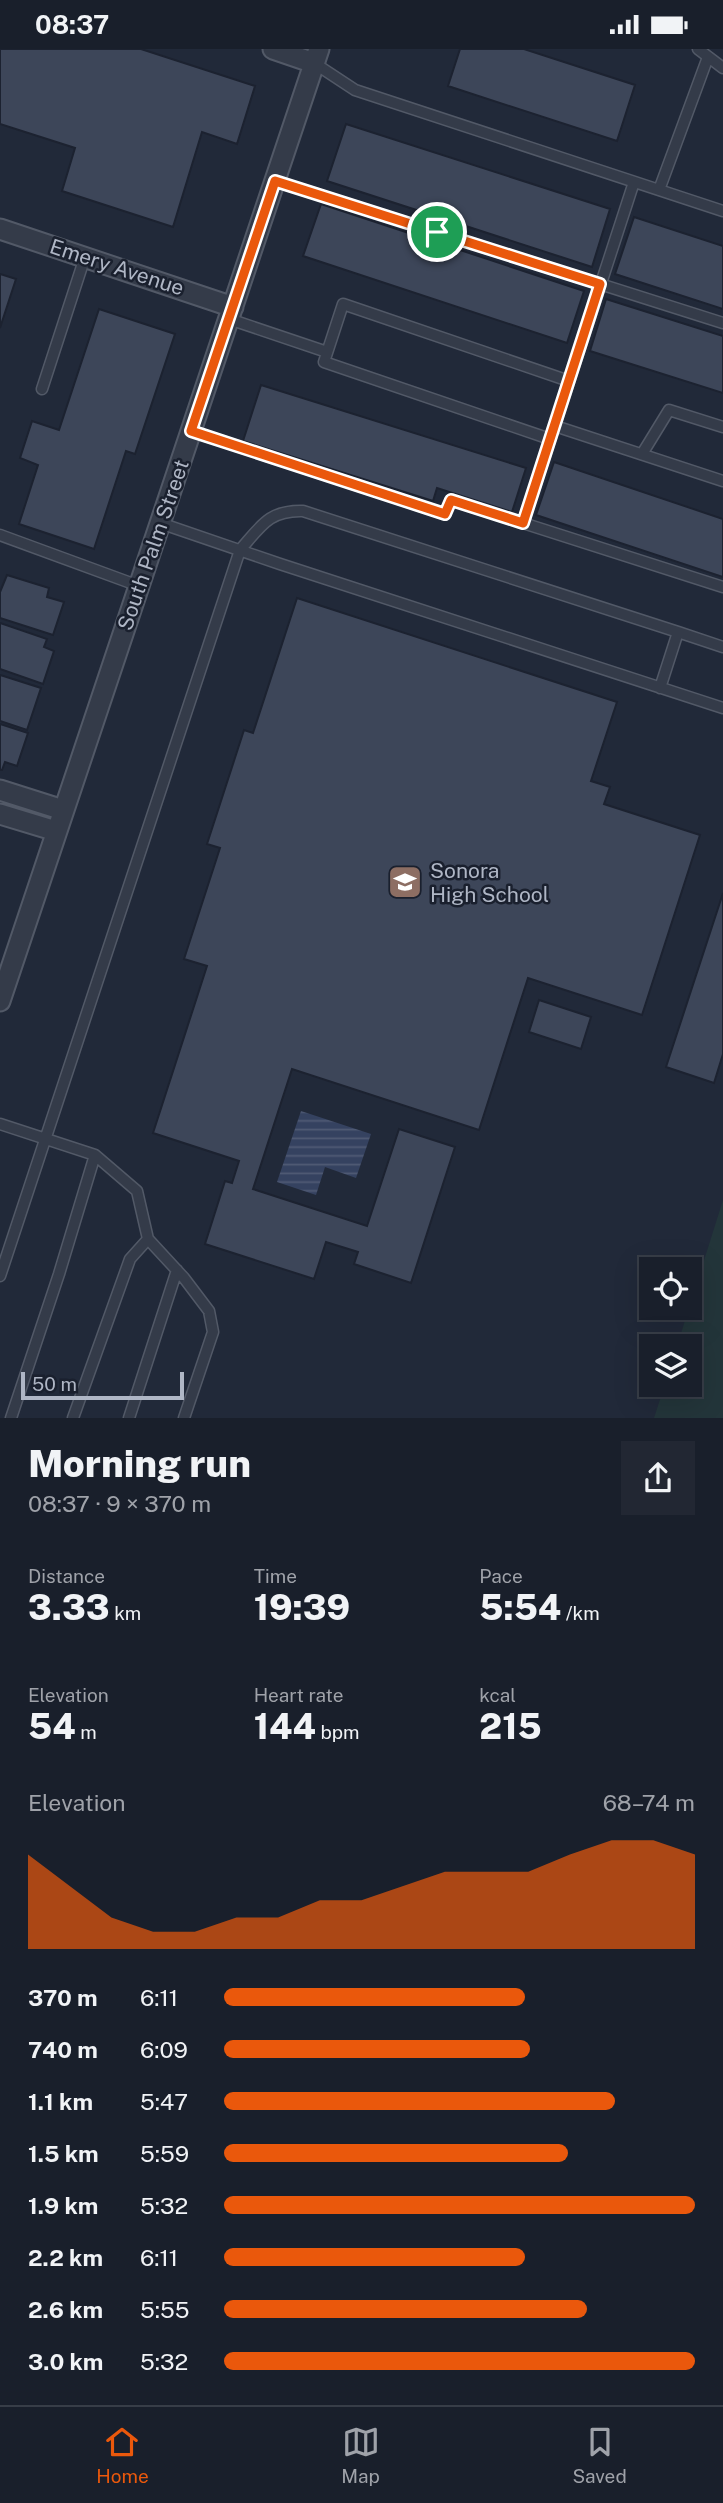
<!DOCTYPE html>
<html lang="en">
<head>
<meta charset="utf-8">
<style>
	:root { --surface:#191f2b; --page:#222733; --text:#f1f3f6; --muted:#9fa2a9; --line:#373d47; --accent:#ea580c }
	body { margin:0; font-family:"Public Sans",sans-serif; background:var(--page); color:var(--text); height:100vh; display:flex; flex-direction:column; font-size:26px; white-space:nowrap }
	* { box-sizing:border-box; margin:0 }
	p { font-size:23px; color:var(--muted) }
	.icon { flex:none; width:38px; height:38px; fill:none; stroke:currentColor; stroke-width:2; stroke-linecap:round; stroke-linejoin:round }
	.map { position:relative; height:1369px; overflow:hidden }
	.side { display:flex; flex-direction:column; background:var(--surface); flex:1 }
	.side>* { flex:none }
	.buttons { position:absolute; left:639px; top:1208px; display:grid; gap:14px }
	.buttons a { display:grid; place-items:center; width:63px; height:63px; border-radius:0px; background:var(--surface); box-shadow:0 7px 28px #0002,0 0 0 2px var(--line); font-size:35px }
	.scale { position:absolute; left:21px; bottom:18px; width:163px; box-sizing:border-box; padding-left:7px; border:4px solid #afb6c5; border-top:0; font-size:19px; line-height:24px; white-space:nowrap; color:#afb6c5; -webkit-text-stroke:5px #1a202e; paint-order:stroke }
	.pin { position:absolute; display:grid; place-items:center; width:60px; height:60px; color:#fff; margin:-30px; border:4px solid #fff; border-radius:50%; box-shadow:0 2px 7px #0007 }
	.round { display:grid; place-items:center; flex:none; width:74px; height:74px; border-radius:0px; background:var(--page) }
	.head { display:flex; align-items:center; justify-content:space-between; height:119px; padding:0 28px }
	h1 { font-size:38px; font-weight:800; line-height:52px }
	.stats { display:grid; grid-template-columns:repeat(3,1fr); gap:10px; height:119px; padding:7px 28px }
	.stats div { display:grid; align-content:center }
	.stats b { font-size:35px; font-weight:800 }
	.stats small { font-size:19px; font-weight:400 }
	.stats p { font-size:19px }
	.chart { height:196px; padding:14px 28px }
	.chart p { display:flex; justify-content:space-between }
	.chart svg { width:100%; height:126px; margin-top:7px; fill:var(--accent); opacity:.7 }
	ul { padding:0 28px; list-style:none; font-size:23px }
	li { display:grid; grid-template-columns:112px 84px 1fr; align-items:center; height:52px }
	li i { height:18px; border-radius:9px; background:var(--accent) }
	.status { display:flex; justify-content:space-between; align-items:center; height:49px; padding:0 35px; background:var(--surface); direction:ltr }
	.status svg { height:19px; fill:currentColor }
	.menu { display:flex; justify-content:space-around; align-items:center; height:98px; border-top:2px solid var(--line); background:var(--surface); font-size:19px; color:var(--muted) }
	.menu a { display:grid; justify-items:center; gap:4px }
	.menu .selected { color:var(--accent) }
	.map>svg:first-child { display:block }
	.garden { fill:#23353a }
	.water { fill:url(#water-rules) }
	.building { fill:#3d4659; stroke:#1c2230; stroke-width:2 }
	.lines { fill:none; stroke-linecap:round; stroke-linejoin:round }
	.service-casing { stroke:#525967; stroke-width:13 }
	.minor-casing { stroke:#525967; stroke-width:23 }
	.service { stroke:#343b49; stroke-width:10 }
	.minor { stroke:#343b49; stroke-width:19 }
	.route-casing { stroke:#fff; stroke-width:14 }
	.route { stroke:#ea580c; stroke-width:9 }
	.labels { text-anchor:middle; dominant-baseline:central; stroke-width:5; stroke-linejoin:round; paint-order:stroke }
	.street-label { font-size:21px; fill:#afb6c5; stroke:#1a202e }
	.poi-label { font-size:21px; fill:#afb6c5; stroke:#1a202e; text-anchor:start }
</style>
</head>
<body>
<div class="status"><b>08:37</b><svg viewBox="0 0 49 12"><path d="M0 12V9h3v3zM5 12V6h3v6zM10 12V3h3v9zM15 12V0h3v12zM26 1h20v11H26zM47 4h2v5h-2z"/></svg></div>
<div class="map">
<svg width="723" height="1369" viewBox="0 0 723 1369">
	<defs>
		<pattern id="water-rules" width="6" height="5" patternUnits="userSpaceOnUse" patternTransform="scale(1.75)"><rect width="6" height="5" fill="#354260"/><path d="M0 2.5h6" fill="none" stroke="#505b75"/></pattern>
	</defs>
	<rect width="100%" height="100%" fill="#212939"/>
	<path class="garden" d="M723,1151V1369H654L665,1335H690V1297H677Z"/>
	<path class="water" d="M301,1062L371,1085L356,1129L325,1118L316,1146L277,1133Z"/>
	<path class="building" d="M0,0H141L255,37L237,95L202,83L173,178L62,142L75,99L0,75Z
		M460,0H524L635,36L617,92L448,37Z
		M346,75L610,160L592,218L327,132Z
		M321,155L584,242L567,294L303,207Z
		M634,168L723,197V260L615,225Z
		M0,225L16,230L0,279Z
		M606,250L723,287V344L590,302Z
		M99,260L175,285L135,405L126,402L94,500L19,475L38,416L20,409L32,372L59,381Z
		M261,336L526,419L512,463L437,439L433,452L243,392Z
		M554,413L723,470V528L536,466Z
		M7,526L49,539L47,548L64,553L53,586L0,569V543Z
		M297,549L617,653L591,732L610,738L604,755L700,786L642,966L528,929L479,1081L292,1020L253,1140L367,1177L399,1080L455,1098L411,1234L354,1215L358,1203L326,1193L314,1230L205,1195L225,1132L232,1134L239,1112L153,1084L207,917L184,910L220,799L207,795L244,681L253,684Z
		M0,574L47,590L44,598L54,602L43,635L0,620Z
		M0,626L41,639L27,681L0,672Z
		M0,675L28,684L17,717L5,713L2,721H0Z
		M723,844V1005L714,1034L666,1018Z
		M539,951L591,968L581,1000L529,983Z"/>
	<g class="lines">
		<g class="service-casing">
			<path id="service" d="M698,0L723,19
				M314,14L355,41L723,162
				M275,132L723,274
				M659,141L708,8
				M229,270L327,303
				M42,340L85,208
				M555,377L723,432
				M191,382L445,465L451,451L723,538
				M550,390L324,313L343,255L569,332
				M642,405L669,361L723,378
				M160,474L280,515L723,659
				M523,474L634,133
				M0,486L139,537
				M660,639L678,583L723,598
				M0,1075L95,1106L137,1142L148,1190L184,1229L209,1262L213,1283L184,1369
				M0,1227L240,501C261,477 269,461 303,462L678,583
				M11,1369L59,1225L95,1106
				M73,1369L130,1210L148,1190
				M129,1369L177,1221"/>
		</g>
		<g class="minor-casing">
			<path id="minor" d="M273,0L314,14
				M0,180L233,258
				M0,741L63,761
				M0,765L56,782
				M0,952L319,0"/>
		</g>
		<use href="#service" class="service"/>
		<use href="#minor" class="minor"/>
	</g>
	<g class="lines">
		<g class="route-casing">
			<path id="route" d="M275,132L600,235L523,474L451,451L445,465L191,382Z"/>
		</g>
		<use href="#route" class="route"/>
	</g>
	<defs>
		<g id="school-square" transform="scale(1.75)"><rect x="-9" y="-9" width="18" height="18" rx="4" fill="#8d6e63" stroke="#1a202e"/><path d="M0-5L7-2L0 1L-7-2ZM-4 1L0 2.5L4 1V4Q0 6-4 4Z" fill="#fff"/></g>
	</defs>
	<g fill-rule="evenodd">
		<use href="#school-square" x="405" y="833"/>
	</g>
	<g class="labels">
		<g class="street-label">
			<text transform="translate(117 218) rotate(18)">Emery Avenue</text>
			<text transform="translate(153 496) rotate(-71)">South Palm Street</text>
		</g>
		<g class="poi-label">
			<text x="430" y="821">Sonora<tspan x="430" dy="24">High School</tspan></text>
		</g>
	</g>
</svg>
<div class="buttons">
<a><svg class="icon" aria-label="locate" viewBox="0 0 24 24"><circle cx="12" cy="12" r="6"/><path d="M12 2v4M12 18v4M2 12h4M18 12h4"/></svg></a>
<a><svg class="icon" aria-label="layers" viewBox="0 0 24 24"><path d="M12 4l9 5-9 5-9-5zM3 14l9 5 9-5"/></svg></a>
</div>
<div class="scale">50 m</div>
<div class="pin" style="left:437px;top:183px;background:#1e9e55"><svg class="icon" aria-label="arrive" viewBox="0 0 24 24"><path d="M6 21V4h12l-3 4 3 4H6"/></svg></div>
</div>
<section class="side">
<div class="head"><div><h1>Morning run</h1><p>08:37 · 9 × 370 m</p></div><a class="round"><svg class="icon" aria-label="share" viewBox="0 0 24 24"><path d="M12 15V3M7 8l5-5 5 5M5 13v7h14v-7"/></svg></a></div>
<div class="stats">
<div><p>Distance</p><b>3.33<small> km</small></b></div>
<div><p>Time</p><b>19:39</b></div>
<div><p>Pace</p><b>5:54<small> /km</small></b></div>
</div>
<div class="stats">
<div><p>Elevation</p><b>54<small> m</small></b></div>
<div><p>Heart rate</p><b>144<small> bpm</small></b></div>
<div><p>kcal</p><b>215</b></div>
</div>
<div class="chart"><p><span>Elevation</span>68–74 m</p>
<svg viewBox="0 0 160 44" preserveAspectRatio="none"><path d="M0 44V11L10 22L20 33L30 38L40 38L50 33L60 33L70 27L80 27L90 22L100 17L110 17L120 17L130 11L140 6L150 6L160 11V44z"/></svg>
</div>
<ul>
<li><b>370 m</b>6:11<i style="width:64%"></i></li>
<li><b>740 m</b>6:09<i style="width:65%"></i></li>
<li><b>1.1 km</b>5:47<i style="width:83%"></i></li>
<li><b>1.5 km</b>5:59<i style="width:73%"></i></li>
<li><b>1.9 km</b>5:32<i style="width:100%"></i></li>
<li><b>2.2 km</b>6:11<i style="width:64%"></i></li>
<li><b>2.6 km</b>5:55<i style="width:77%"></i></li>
<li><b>3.0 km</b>5:32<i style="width:100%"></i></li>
</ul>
</section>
<nav class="menu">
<a class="selected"><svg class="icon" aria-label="home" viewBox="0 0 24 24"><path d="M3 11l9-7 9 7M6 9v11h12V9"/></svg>Home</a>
<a><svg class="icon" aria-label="map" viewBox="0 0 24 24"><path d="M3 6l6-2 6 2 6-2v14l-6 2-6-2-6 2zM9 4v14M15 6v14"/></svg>Map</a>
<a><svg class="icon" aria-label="saved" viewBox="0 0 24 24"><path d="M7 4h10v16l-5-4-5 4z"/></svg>Saved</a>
</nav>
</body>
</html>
